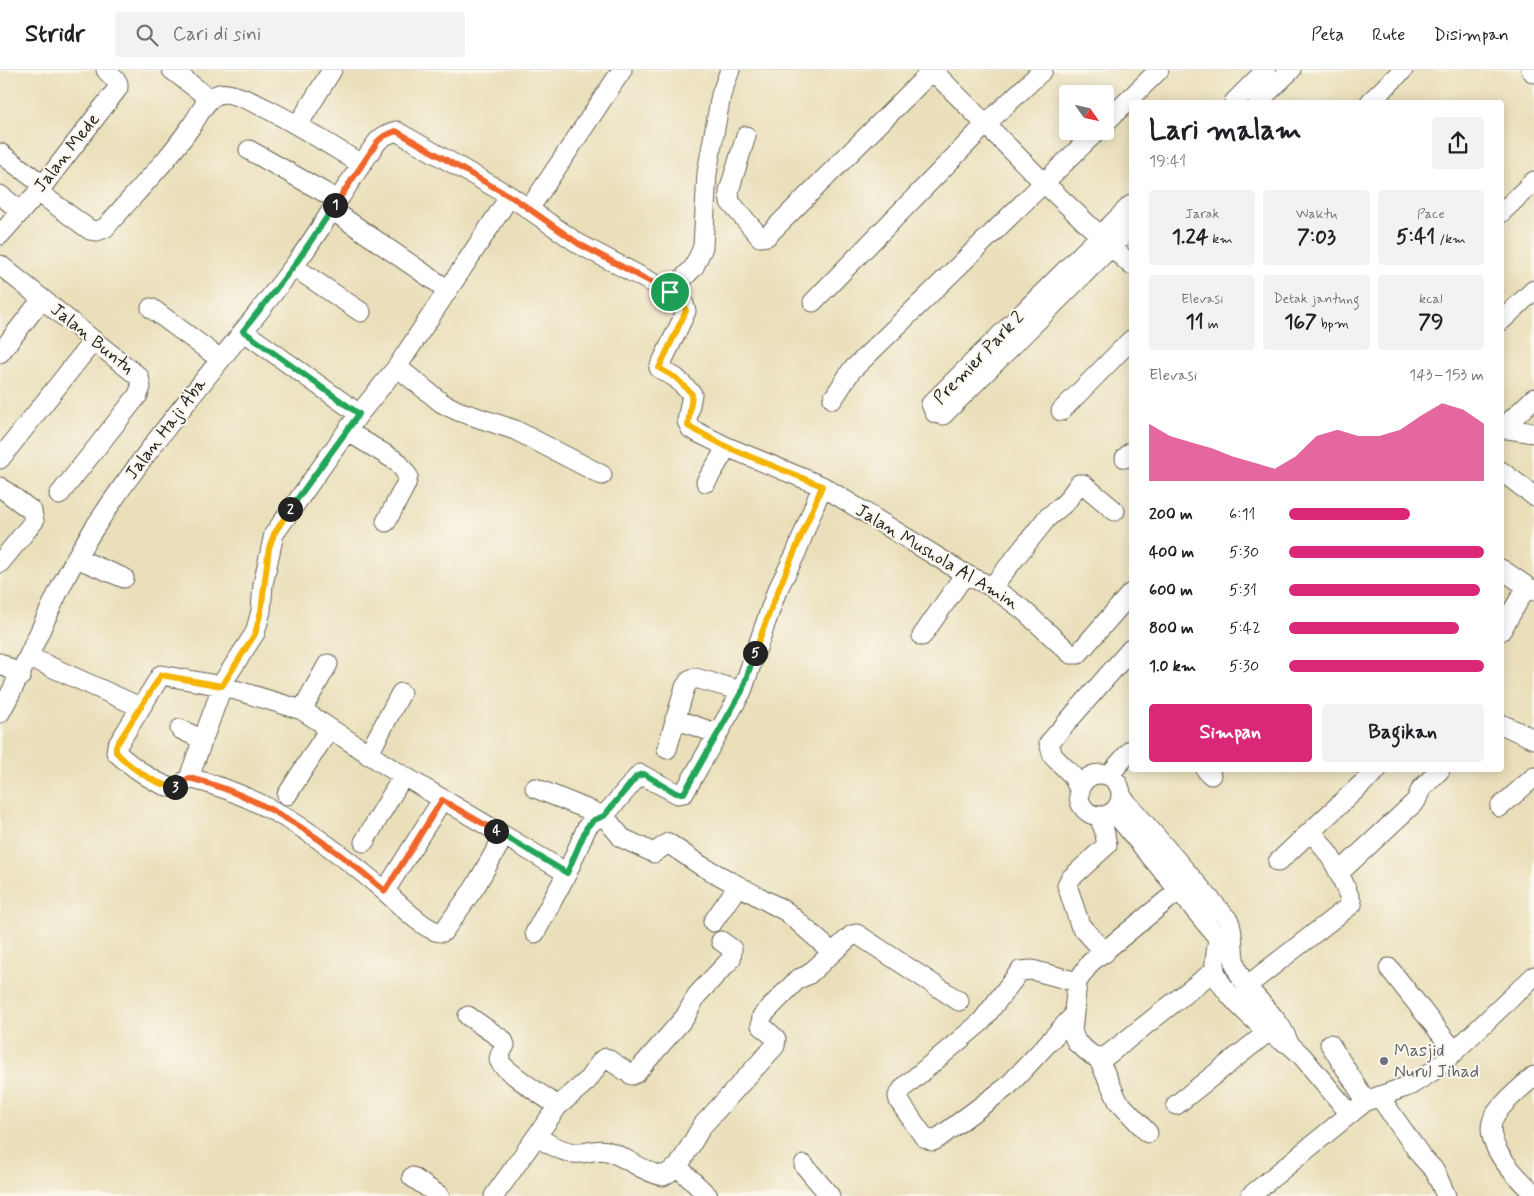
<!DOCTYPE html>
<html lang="id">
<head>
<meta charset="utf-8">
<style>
	:root { --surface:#fff; --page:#f2f2f2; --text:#202124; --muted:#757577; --line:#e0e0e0; --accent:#db2777 }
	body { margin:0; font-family:Mynerve,sans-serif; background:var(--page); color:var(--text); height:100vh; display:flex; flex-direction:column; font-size:19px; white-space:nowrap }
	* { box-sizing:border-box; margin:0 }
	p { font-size:16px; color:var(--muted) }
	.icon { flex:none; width:28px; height:28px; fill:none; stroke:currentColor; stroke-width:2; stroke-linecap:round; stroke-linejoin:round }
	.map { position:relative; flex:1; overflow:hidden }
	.drawer { position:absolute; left:1129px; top:30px; width:375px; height:672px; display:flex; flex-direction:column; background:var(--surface); border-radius:5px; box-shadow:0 2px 12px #0003 }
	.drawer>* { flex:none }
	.needle { width:32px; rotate:124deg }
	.buttons { position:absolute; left:1059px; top:15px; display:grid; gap:10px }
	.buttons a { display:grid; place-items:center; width:55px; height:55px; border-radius:5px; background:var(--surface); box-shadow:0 2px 12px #0003; font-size:25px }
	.pin { position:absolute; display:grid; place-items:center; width:42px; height:42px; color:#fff; margin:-21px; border:2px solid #fff; border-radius:50%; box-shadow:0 1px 5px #0007 }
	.km { position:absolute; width:25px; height:25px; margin:-12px; border-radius:50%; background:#222; color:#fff; font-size:14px; line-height:25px; text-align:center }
	.round { display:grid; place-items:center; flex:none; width:52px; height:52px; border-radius:5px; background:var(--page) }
	.head { display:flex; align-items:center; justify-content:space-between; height:85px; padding:0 20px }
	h1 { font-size:28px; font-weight:700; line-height:38px }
	.stats { display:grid; grid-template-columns:repeat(3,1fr); gap:8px; height:85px; padding:5px 20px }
	.stats div { display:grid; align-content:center; border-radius:5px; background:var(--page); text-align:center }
	.stats b { font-size:21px; font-weight:700 }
	.stats small { font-size:14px; font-weight:400 }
	.stats p { font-size:14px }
	.chart { height:140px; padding:10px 20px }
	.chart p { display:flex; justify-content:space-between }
	.chart svg { width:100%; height:90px; margin-top:5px; fill:var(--accent); opacity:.7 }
	.button { display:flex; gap:10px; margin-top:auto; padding:10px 20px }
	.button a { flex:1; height:58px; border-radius:5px; background:var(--accent); color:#fff; font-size:20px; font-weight:700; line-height:58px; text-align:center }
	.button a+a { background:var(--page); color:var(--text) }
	ul { padding:0 20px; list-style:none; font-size:16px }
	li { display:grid; grid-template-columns:80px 60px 1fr; align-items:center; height:38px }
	li i { height:12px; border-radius:6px; background:var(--accent) }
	header { display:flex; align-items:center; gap:30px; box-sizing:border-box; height:70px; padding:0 25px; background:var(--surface); border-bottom:1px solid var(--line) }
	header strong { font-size:24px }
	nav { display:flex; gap:28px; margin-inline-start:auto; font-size:18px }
	.search { width:350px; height:45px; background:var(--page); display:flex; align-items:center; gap:12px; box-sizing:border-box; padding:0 18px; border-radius:5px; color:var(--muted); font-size:19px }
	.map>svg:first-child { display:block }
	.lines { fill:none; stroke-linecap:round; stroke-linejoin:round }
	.minor-casing { stroke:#646053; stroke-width:21 }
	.minor { stroke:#fff; stroke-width:19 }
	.split-1-casing { stroke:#fff; stroke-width:10 }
	.split-2-casing { stroke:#fff; stroke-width:10 }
	.split-3-casing { stroke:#fff; stroke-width:10 }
	.split-4-casing { stroke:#fff; stroke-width:10 }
	.split-5-casing { stroke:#fff; stroke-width:10 }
	.split-6-casing { stroke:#fff; stroke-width:10 }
	.split-1 { stroke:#f0652b; stroke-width:6 }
	.split-2 { stroke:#22a559; stroke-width:6 }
	.split-3 { stroke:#f5b400; stroke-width:6 }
	.split-4 { stroke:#f0652b; stroke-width:6 }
	.split-5 { stroke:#22a559; stroke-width:6 }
	.split-6 { stroke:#f5b400; stroke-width:6 }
	.worship-dot { fill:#6b7280; stroke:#fbf7ec; stroke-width:2 }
	.labels { text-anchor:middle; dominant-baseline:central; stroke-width:4; stroke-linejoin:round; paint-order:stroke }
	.street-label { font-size:18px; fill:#1c1c1c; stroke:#fbf7ec }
	.worship-label { font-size:18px; fill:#5b616d; stroke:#fbf7ec; text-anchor:start }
</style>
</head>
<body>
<header>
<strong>Stridr</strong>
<div class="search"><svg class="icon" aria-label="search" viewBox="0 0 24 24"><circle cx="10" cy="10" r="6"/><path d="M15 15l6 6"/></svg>Cari di sini</div>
<nav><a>Peta</a><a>Rute</a><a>Disimpan</a></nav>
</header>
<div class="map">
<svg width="1534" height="1126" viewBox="0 0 1534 1126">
	<rect width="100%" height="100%" fill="#fbf7ec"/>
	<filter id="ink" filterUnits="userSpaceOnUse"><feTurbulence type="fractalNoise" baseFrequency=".02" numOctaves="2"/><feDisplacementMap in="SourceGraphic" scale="10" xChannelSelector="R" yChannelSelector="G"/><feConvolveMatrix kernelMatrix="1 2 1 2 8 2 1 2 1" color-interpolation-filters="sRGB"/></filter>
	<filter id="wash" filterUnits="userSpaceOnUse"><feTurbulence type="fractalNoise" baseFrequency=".0096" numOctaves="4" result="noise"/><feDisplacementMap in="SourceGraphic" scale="20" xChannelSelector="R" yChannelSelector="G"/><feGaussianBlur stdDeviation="1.12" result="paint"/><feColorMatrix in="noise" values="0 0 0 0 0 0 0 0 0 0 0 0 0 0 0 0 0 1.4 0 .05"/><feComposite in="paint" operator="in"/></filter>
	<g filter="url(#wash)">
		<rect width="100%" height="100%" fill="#eadfba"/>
	</g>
	<g filter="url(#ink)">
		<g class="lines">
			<g class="minor-casing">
				<path id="minor" d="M172,0L210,29
					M932,0L1044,113L1131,195
					M1531,0L1534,3
					M1234,32L1266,0
					M1258,32L1291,0
					M1370,32L1403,0
					M1105,53L1159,0
					M298,55L332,0
					M746,66L729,121L730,132L760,167L767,166L933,0
					M249,80L338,130
					M0,83L43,115
					M38,122L90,160L97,161L105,158C134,124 167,92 192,55C199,45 206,28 219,24C241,17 338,80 361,94
					M0,125L21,141
					M1131,135L931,334L935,343L943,345L1131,157
					M529,139L622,0
					M332,140L448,220
					M1501,143L1534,111
					M0,165L38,122L118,18V13L106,0
					M0,195L139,307L141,317L138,325L59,425
					M294,197L361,242
					M670,222L694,197L703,177L707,103L721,25L730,0
					M813,232L986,54L1043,0
					M151,238L220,289
					M1501,251L1534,220
					M243,261L359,344
					M0,283L42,229
					M397,297L442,333L458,341L515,360L602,405
					M833,329L851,301L1097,61
					M1061,341L1131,270
					M1501,358L1534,363
					M1502,359L1534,328
					M347,361L398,392L408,406L406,414L386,452
					M1125,388L1131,382
					M0,389L93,271
					M1501,401L1534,426
					M706,412L727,377
					M0,417L32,441L34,451L0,493
					M76,488L124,508
					M1501,499L1534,521
					M992,517L1047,448L1066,432L1079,414H1083L1115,441
					M1501,561L1527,516
					M922,566L965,504
					M29,587L140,637
					M0,593L21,606
					M302,640L328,594
					M0,643C32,586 53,523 88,468C149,371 226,287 294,196C324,156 348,111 378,71L384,66L396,61L510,126
					M675,649L718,664
					M1501,654L1534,669
					M180,659L203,670
					M667,679L685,617L691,609L695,608L742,621
					M368,685L401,623
					M1206,700L1211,705
					M191,702L225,609L255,563L261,541L263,514L274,464L359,344L397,297L510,126L579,174L670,222L684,234L686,241L684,246L659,298L676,308L692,324L687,351L691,359L727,377L822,416L965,504L992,517L1022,539L1071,584H1078L1131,523
					M1079 725a21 21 0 1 1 42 0a21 21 0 1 1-42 0Z
					M1109,705L1131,680
					M535,718L604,746L622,768L654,783L668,773L700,795L787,842L832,882
					M1080,721L1072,705L1053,686L1049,673L1131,579
					M287,725L329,659
					M1500,737L1534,707
					M1114,742L1218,868C1217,878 1214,890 1215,900C1219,921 1269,967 1289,974C1279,943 1247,926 1236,897C1231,883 1235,866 1229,851L1122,727
					M604,746L640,704L678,724L684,723L742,621L776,523L796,483L822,416
					M1098,746L1104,759L1107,775L1070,809L1067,815L1080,855L1105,883
					M1311,761L1377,700
					M504,766L475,817L443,862C428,864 399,834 388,824C329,773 266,726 189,708C186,711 180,716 176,717C163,721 125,691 116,682L117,676L161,605L222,616L302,640L387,696L567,803
					M364,772L403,706
					M1340,802L1416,731L1421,719L1440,700
					M385,821L442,730
					M1178,821L1090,893L1077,912L1072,962L1077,973L1093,986L1105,987L1215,900
					M713,852L738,816
					M535,863L567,803L587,757L594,750L604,746
					M1389,898L1455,982
					M1248,915L1352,834C1340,802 1333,787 1311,761L1278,792
					M468,946L503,970L505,975C503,979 499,985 499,990C500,998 549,1030 558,1036
					M1073,946L1008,1016L937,1069L933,1071L924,1067L899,1031L898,1026L904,1017L981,952L1020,901L1032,900L1077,912
					M1289,974L1302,986L1350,1044
					M1330,974L1366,1031
					M1098,988L1118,1031L1148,1063
					M1534,1006C1521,1018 1505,1030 1495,1045C1479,1072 1517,1107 1534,1124
					M1379,1026L1421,1086L1435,1101L1446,1126
					M1176,1035L1278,954
					M537,1068C549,1073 566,1085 580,1083C590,1083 596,1078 607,1081C627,1087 642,1102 663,1106L678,1097L708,1126
					M804,1095L830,1126
					M678,1097L702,1056L775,976L776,969L761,955L762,946L798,909L808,905L852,865L857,864L959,931
					M412,1107L440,1126
					M494,1126L558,1036L587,1011L602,990L606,988L632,1005L636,1003L685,947L697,925L731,889L732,879L721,871
					M1250,1126L1366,1031L1411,1015L1436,999L1534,906"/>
			</g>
			<use href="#minor" class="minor"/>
		</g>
	</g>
	<g class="lines" filter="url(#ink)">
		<g class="split-1-casing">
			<path id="split-1" d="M335,135L378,71L384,66L396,61L518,131L579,174L670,222"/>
		</g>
		<g class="split-2-casing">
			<path id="split-2" d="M290,439L359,344L243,261L294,196L335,135"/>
		</g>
		<g class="split-3-casing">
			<path id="split-3" d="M175,717C155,715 129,697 116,682V676L161,605L222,616L255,564L261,541L269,478L274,464L290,439"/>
		</g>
		<g class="split-4-casing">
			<path id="split-4" d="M175,717L189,708C265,726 327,772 385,821L442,730L496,761"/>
		</g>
		<g class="split-5-casing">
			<path id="split-5" d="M496,761L567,803L587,757L594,750L604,746L637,706L644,704L676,723H684L742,621L755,583"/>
		</g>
		<g class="split-6-casing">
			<path id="split-6" d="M670,222L684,234L686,241L659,298L676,308L692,324L688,356L727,377L822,416C800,472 773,526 755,583"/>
		</g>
		<use href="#split-1" class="split-1"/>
		<use href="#split-2" class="split-2"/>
		<use href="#split-3" class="split-3"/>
		<use href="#split-4" class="split-4"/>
		<use href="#split-5" class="split-5"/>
		<use href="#split-6" class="split-6"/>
	</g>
	<circle class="worship-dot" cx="1384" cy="991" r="5"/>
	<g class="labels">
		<g class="street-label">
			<text transform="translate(67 83) rotate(-52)">Jalan Mede</text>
			<text transform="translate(92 269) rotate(39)">Jalan Buntu</text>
			<text transform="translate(979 288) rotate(-46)">Premier Park 2</text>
			<text transform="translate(166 359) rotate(-53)">Jalan Haji Aba</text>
			<text transform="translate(937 487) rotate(31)">Jalan Mushola Al Amin</text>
		</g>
		<g class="worship-label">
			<text x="1394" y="981">Masjid<tspan x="1394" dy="21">Nurul Jihad</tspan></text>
		</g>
	</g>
</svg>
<div class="buttons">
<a><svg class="needle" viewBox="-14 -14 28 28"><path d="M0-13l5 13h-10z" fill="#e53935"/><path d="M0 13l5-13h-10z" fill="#757577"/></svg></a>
</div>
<div class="pin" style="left:670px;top:222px;background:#1e9e55"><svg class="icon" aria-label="arrive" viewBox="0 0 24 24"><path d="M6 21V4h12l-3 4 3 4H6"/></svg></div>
<b class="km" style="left:335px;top:135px">1</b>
<b class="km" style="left:290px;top:439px">2</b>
<b class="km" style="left:175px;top:717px">3</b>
<b class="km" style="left:496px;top:761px">4</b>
<b class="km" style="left:755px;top:583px">5</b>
<section class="drawer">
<div class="head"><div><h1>Lari malam</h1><p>19:41</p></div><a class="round"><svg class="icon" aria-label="share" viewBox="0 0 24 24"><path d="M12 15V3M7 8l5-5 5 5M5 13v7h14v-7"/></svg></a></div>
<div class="stats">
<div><p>Jarak</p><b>1.24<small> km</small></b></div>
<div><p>Waktu</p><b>7:03</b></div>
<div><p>Pace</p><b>5:41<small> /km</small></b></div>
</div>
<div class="stats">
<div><p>Elevasi</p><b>11<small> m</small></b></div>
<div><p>Detak jantung</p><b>167<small> bpm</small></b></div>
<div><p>kcal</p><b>79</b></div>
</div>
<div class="chart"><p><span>Elevasi</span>143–153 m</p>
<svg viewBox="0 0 160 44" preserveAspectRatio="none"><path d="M0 44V16L10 22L20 25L30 28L40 32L50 35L60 38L70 32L80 22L90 19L100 22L110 22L120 19L130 12L140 6L150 9L160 16V44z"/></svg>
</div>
<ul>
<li><b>200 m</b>6:11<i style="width:62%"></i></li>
<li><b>400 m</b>5:30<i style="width:100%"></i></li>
<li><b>600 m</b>5:31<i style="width:98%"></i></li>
<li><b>800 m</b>5:42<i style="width:87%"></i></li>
<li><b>1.0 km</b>5:30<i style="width:100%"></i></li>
</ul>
<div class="button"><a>Simpan</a><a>Bagikan</a></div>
</section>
</div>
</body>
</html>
